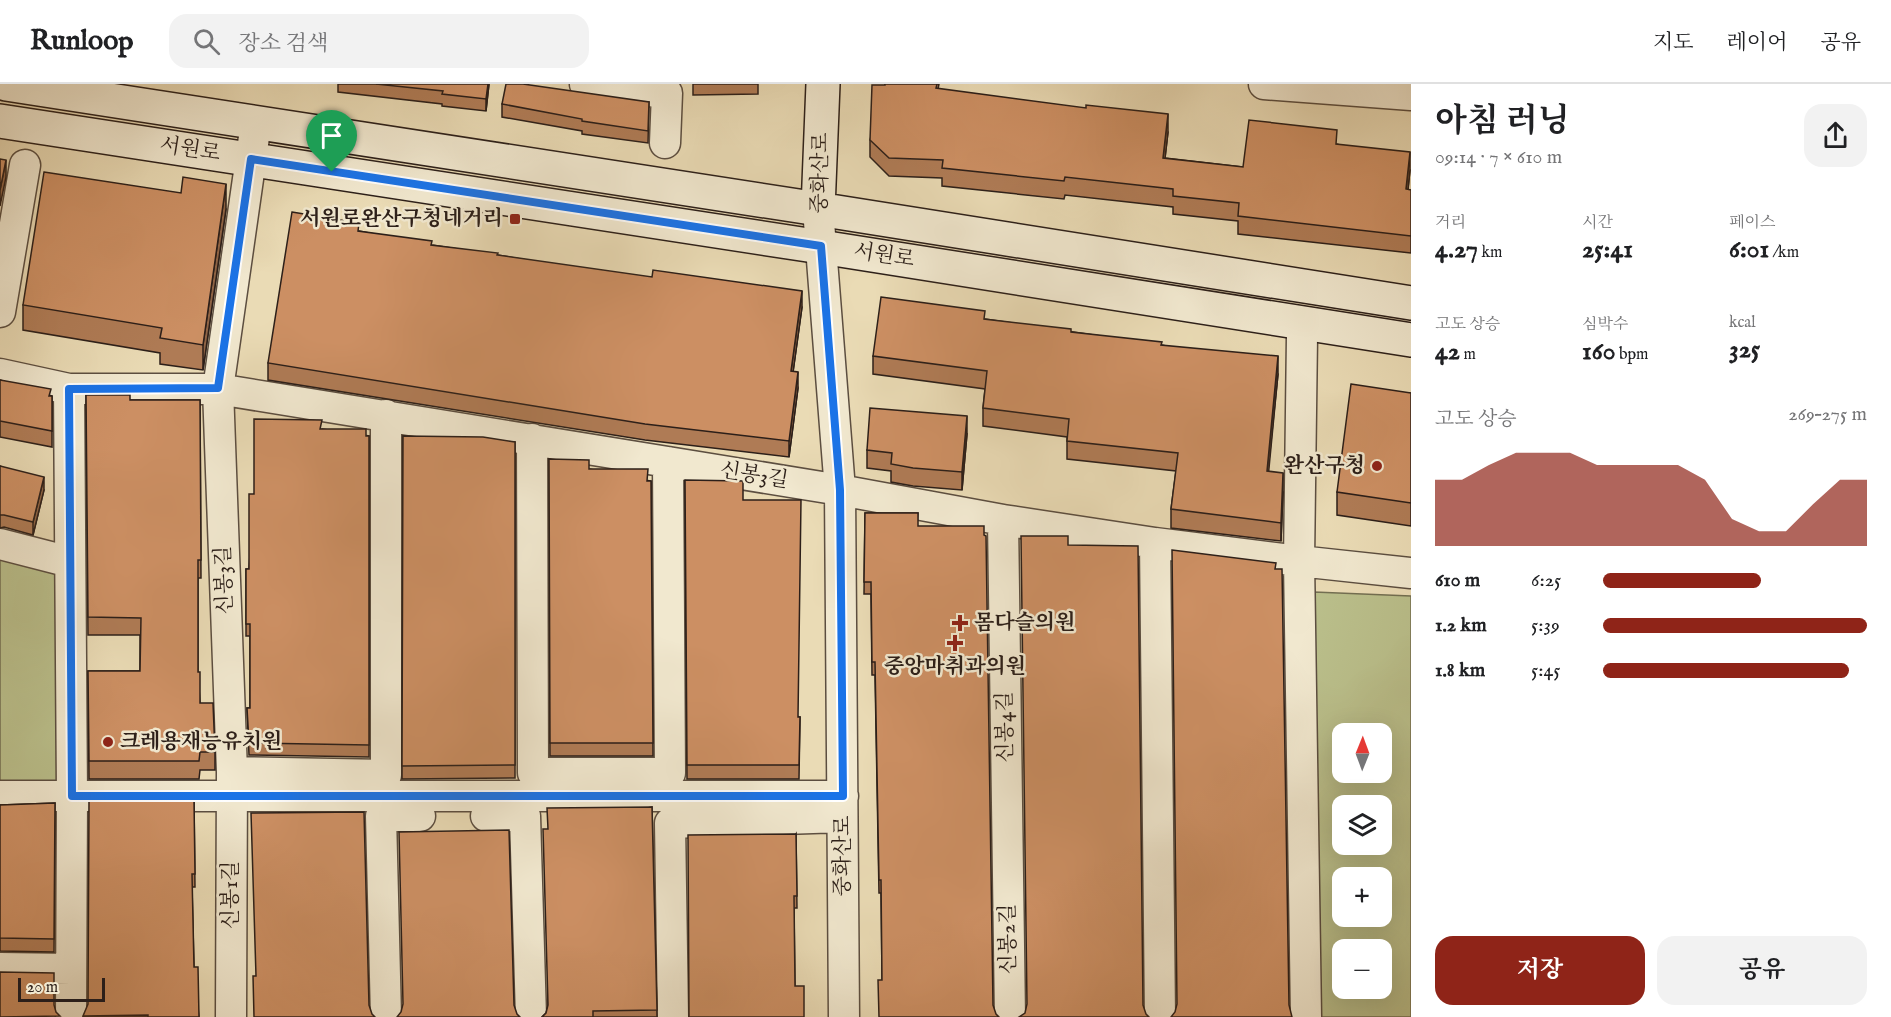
<!DOCTYPE html>
<html lang="ko">
<head>
<meta charset="utf-8">
<style>
	:root { --surface:#fff; --page:#f2f2f2; --text:#202124; --muted:#757577; --line:#e0e0e0; --accent:#8f2418 }
	body { margin:0; font-family:"IM FELL English","Noto Serif KR",serif; background:var(--page); color:var(--text); height:100vh; display:flex; flex-direction:column; font-size:22px; white-space:nowrap }
	* { box-sizing:border-box; margin:0 }
	p { font-size:20px; color:var(--muted) }
	.icon { flex:none; width:33px; height:33px; fill:none; stroke:currentColor; stroke-width:2; stroke-linecap:round; stroke-linejoin:round }
	.map { position:relative; flex:1; overflow:hidden }
	.details { display:flex; flex-direction:column; background:var(--surface); width:480px }
	.details>* { flex:none }
	.needle { width:39px; rotate:1deg }
	.tools { position:absolute; left:1332px; top:639px; display:grid; gap:12px }
	.tools a { display:grid; place-items:center; width:60px; height:60px; border-radius:12px; background:var(--surface); box-shadow:0 6px 24px #0002; font-size:30px }
	.scale { position:absolute; left:18px; bottom:15px; width:87px; box-sizing:border-box; padding-left:6px; border:3px solid #2c1f19; border-top:0; font-size:16px; line-height:21px; white-space:nowrap; color:#2c1f19; -webkit-text-stroke:4px #f1e8cf; paint-order:stroke }
	.pin { position:absolute; display:grid; place-items:center; width:51px; height:51px; color:#fff; margin:-62px -26px; border-radius:50% 50% 50% 0; rotate:-45deg; box-shadow:0 0 6px #0007 }
	.pin .icon { rotate:45deg }
	.round { display:grid; place-items:center; flex:none; width:63px; height:63px; border-radius:18px; background:var(--page) }
	.head { display:flex; align-items:center; justify-content:space-between; height:102px; padding:0 24px }
	h1 { font-size:33px; font-weight:700; line-height:45px }
	.stats { display:grid; grid-template-columns:repeat(3,1fr); gap:9px; height:102px; padding:6px 24px }
	.stats div { display:grid; align-content:center }
	.stats b { font-size:26px; font-weight:700 }
	.stats small { font-size:16px; font-weight:400 }
	.stats p { font-size:16px }
	.chart { height:168px; padding:12px 24px }
	.chart p { display:flex; justify-content:space-between }
	.chart svg { width:100%; height:108px; margin-top:6px; fill:var(--accent); opacity:.7 }
	.button { display:flex; gap:12px; margin-top:auto; padding:12px 24px }
	.button a { flex:1; height:69px; border-radius:18px; background:var(--accent); color:#fff; font-size:24px; font-weight:700; line-height:69px; text-align:center }
	.button a+a { background:var(--page); color:var(--text) }
	ul { padding:0 24px; list-style:none; font-size:20px }
	li { display:grid; grid-template-columns:96px 72px 1fr; align-items:center; height:45px }
	li i { height:15px; border-radius:8px; background:var(--accent) }
	header { display:flex; align-items:center; gap:36px; box-sizing:border-box; height:84px; padding:0 30px; background:var(--surface); border-bottom:2px solid var(--line) }
	header strong { font-size:28px }
	nav { display:flex; gap:33px; margin-inline-start:auto; font-size:21px }
	.search { width:420px; height:54px; background:var(--page); display:flex; align-items:center; gap:15px; box-sizing:border-box; padding:0 21px; border-radius:18px; color:var(--muted); font-size:22px }
	main { display:flex; flex:1; min-height:0 }
	.map>svg:first-child { display:block }
	.green { fill:#babf8b; stroke:#736f52; stroke-width:1.5; fill-rule:evenodd }
	.lines { fill:none; stroke-linecap:round; stroke-linejoin:round }
	.street-casing { stroke:#5c4e40; stroke-width:33 }
	.secondary-casing { stroke:#2c1f19; stroke-width:36 }
	.street { stroke:#f1e8cf; stroke-width:30 }
	.secondary { stroke:#f1e8cf; stroke-width:33 }
	.wall { fill:#af7b55; stroke:#2c1f19; stroke-width:1.5 }
	.shaded-wall { fill:#8f6445; stroke:#2c1f19; stroke-width:1.5 }
	.building { fill:#cc8f63; stroke:#2c1f19; stroke-width:1.5 }
	.route-casing { stroke:#fff; stroke-width:12 }
	.route { stroke:#1a73e8; stroke-width:8 }
	.poi-dot { fill:#8f2418; stroke:#f1e8cf; stroke-width:2 }
	.labels { text-anchor:middle; dominant-baseline:central; stroke-width:5; stroke-linejoin:round; paint-order:stroke }
	.street-label { font-size:21px; fill:#2c1f19; stroke:#f1e8cf }
	.poi-label { font-size:21px; font-weight:bold; fill:#2c1f19; stroke:#f1e8cf; text-anchor:end }
</style>
</head>
<body>
<header>
<strong>Runloop</strong>
<div class="search"><svg class="icon" aria-label="search" viewBox="0 0 24 24"><circle cx="10" cy="10" r="6"/><path d="M15 15l6 6"/></svg>장소 검색</div>
<nav><a>지도</a><a>레이어</a><a>공유</a></nav>
</header>
<main>
<div class="map">
<svg width="1411" height="933" viewBox="0 0 1411 933">
	<rect width="100%" height="100%" fill="#eadbb5"/>
	<filter id="stains"><feTurbulence type="fractalNoise" baseFrequency=".00333" numOctaves="4"/><feColorMatrix values="0 0 0 0 .2 0 0 0 0 .09 0 0 0 0 .02 0 0 0 .5 -.17"/></filter>
	<radialGradient id="worn" r=".72"><stop offset=".6" stop-color="#630" stop-opacity="0"/><stop offset="1" stop-color="#630" stop-opacity=".3"/></radialGradient>
	<path class="green" d="M0,460L70,478L72,712H0Z
		M1314,508L1411,512V933H1306ZM1342,650H1382V688H1342ZM1342,722H1382V760H1342ZM1342,794H1382V832H1342ZM1342,866H1382V904H1342Z"/>
	<g class="lines">
		<g class="street-casing">
			<path id="street" d="M585,0L667,9L665,59
				M1264,0L1411,11
				M818,125L840,406L844,933
				M0,228L25,81
				M1302,252L1299,477L1306,933
				M0,290L69,305H218L840,406L1003,436L1155,459L1299,477L1411,489
				M69,305L72,712L71,933
				M532,355L533,689H670L668,378
				M1003,436L1010,933
				M1155,459L1160,933
				M0,460L70,478
				M232,688L386,691V331
				M0,712H843
				M486,732H525L531,933
				M0,884L71,885
				M231,933L232,688L218,305L256,39
				M386,933L381,732H420
				M673,933L670,739L842,733"/>
		</g>
		<g class="secondary-casing">
			<path id="secondary" d="M6,0L818,125L1411,219
				M0,37L821,163L1411,256
				M818,125L823,0"/>
		</g>
		<use href="#street" class="street"/>
		<use href="#secondary" class="secondary"/>
	</g>
	<path class="wall" d="M338,0H489L486,27L442,22V20L338,8Z
		M693,0H758V10L693,11Z
		M885,0H939L938,5L1168,48L1165,74L1243,83L1337,60L1410,86L1408,106H1411V169L1238,150V137L1173,130V123L1065,111L1064,115L942,102V94L889,92L870,73V56Z
		M649,18L648,59L582,50V47L502,33V20Z
		M181,109L226,125L203,286L160,280V269L23,246V221Z
		M359,147L432,161L498,171L802,223L793,288L798,304L789,373L645,356L268,296V279Z
		M985,235L1162,261L1278,290L1268,387L1283,408L1281,457L1171,444V425L1176,387L1067,375V353L983,342V324L985,305L873,290V272Z
		M0,296L52,312V363L0,353Z
		M1411,309V442L1337,431V408Z
		M86,311L130,316H200L201,494H198V588L200,619L215,668V686H200L199,695H89L88,587H140V551H88Z
		M322,345L369,352V673L249,671L247,624H250V552H246V485H249L254,410Z
		M967,350L962,406L913,402L891,398V387L867,384V366Z
		M403,352L515,358V694L402,695Z
		M549,375L589,385L651,397L653,672H550Z
		M0,382L44,406L33,451L4,443L0,444Z
		M685,396L798,633H800L799,695H687Z
		M865,429H918L882,896L881,809H879L875,591H872L871,510H864Z
		M194,716L195,803H192L194,883L199,933H83Z
		M55,719L54,868L0,867V721Z
		M652,723L657,933H542L546,929L548,922V745Z
		M796,750L797,824H794L795,902L689,933Z"/>
	<path class="shaded-wall" d="M488,0H489L486,27V15Z
		M1168,30V48L1163,92V74Z
		M1410,68V86L1406,123V105Z
		M6,76V93L0,122V106Z
		M226,100V125L203,286V261Z
		M802,207V223L791,303V287Z
		M1278,272V290L1267,405V387Z
		M798,288V304L789,373V357Z
		M967,332V350L962,406V388Z
		M1283,389V408L1281,457V439Z
		M44,393V406L33,451V438Z"/>
	<path class="building" d="M376,0H488L486,15L442,10L443,7Z
		M506,0H523L649,18L648,47L582,37V35L502,20Z
		M885,0H937L936,4L1086,24V21L1168,30L1163,74L1243,83L1249,36L1337,46L1336,60L1410,68L1406,105L1411,106V152L1238,132L1239,119L1173,112V105L1065,93L1064,97L942,84L943,76L889,74L870,56L872,1H885Z
		M0,75L6,76L0,106Z
		M44,88L181,109L183,93L226,100L203,261L160,254L162,244L23,221Z
		M292,128L359,139L358,147L432,157L431,161L498,169L497,171L652,193L653,186L802,207L791,287L798,288L789,357L645,340L268,279Z
		M881,213L985,227L984,235L1071,245V248L1162,258L1161,261L1278,272L1267,387L1283,389L1281,439L1171,425L1178,369L1067,357L1069,335L983,324L987,287L873,272Z
		M0,296L51,305L49,312H52V347L0,337Z
		M1351,300L1411,309V419L1337,408Z
		M86,311H130V316H200L201,476H198V588H200V619H213L215,668H200L199,677H89L88,587H140L141,534L88,533Z
		M870,324L967,332L962,388L913,384L891,380L892,369L867,366Z
		M254,335L322,336L320,345H366V352H369V661L249,659L247,624H250V540H246V485H249V410H254Z
		M403,352L483,353L515,358V681L402,682Z
		M549,375L589,376V385H648L647,397H651L653,659H550Z
		M0,382L44,393L33,438L4,431H0Z
		M685,396L743,397V416H801L798,633H800L799,681H687Z
		M865,429H918V442H984V451L986,452L993,921L996,930L999,933H879L878,896H882L881,796H879L875,578H872L871,498H864Z
		M1021,452H1068V461L1138,462L1143,921L1146,930L1149,933H1019L1025,929L1027,920Z
		M1172,466L1276,479L1275,485H1282L1289,921L1292,933H1171L1175,928L1177,920Z
		M89,716H194L195,790H192L194,883H198L199,933H148V931L83,932L88,920Z
		M55,719L54,855L0,854V721Z
		M652,723L657,926L593,927V933H542L546,929L548,921L543,745H548L547,724Z
		M364,728L369,921L372,930L375,933H254L253,892H256L251,729Z
		M509,746L514,921L517,930L520,933H397L401,928L403,920L399,748Z
		M796,750L797,812H794L795,902H804V933H689L688,751Z
		M0,888L54,889V921L56,928L60,932L0,933Z"/>
	<g class="lines">
		<g class="route-casing">
			<path id="route" d="M251,75L821,162L840,406L843,712H72L69,305L218,304Z"/>
		</g>
		<use href="#route" class="route"/>
	</g>
	<g class="poi-dot">
		<rect x="509" y="129" width="12" height="12" rx="3"/>
		<circle cx="1377" cy="382" r="6"/>
		<path d="M957 530h6v6h6v6h-6v6h-6v-6h-6v-6h6z"/>
		<path d="M952 550h6v6h6v6h-6v6h-6v-6h-6v-6h6z"/>
		<circle cx="108" cy="658" r="6"/>
	</g>
	<g class="labels">
		<g class="street-label">
			<text transform="translate(190 66) rotate(9)">서원로</text>
			<text transform="translate(821 89) rotate(-89)">중화산로</text>
			<text transform="translate(884 172) rotate(9)">서원로</text>
			<text transform="translate(754 392) rotate(9)">신봉3길</text>
			<text transform="translate(225 496) rotate(-92)">신봉3길</text>
			<text transform="translate(1006 643) rotate(-91)">신봉4길</text>
			<text transform="translate(843 772) rotate(-90)">중화산로</text>
			<text transform="translate(231 811) rotate(-90)">신봉1길</text>
			<text transform="translate(1009 855) rotate(-91)">신봉2길</text>
		</g>
		<g class="poi-label">
			<text x="503" y="135">서원로완산구청네거리</text>
			<text x="1365" y="382">완산구청</text>
			<text x="974" y="539" text-anchor="start">몸다슬의원</text>
			<text x="955" y="583" text-anchor="middle">중앙마취과의원</text>
			<text x="120" y="658" text-anchor="start">크레용재능유치원</text>
		</g>
	</g>
	<rect width="100%" height="100%" filter="url(#stains)"/>
	<rect width="100%" height="100%" fill="url(#worn)"/>
</svg>
<div class="tools">
<a><svg class="needle" viewBox="-14 -14 28 28"><path d="M0-13l5 13h-10z" fill="#e53935"/><path d="M0 13l5-13h-10z" fill="#757577"/></svg></a>
<a><svg class="icon" aria-label="layers" viewBox="0 0 24 24"><path d="M12 4l9 5-9 5-9-5zM3 14l9 5 9-5"/></svg></a>
<a>+</a>
<a>−</a>
</div>
<div class="scale">20 m</div>
<div class="pin" style="left:332px;top:88px;background:#1e9e55"><svg class="icon" aria-label="arrive" viewBox="0 0 24 24"><path d="M6 21V4h12l-3 4 3 4H6"/></svg></div>
</div>
<section class="details">
<div class="head"><div><h1>아침 러닝</h1><p>09:14 · 7 × 610 m</p></div><a class="round"><svg class="icon" aria-label="share" viewBox="0 0 24 24"><path d="M12 15V3M7 8l5-5 5 5M5 13v7h14v-7"/></svg></a></div>
<div class="stats">
<div><p>거리</p><b>4.27<small> km</small></b></div>
<div><p>시간</p><b>25:41</b></div>
<div><p>페이스</p><b>6:01<small> /km</small></b></div>
</div>
<div class="stats">
<div><p>고도 상승</p><b>42<small> m</small></b></div>
<div><p>심박수</p><b>160<small> bpm</small></b></div>
<div><p>kcal</p><b>325</b></div>
</div>
<div class="chart"><p><span>고도 상승</span>269–275 m</p>
<svg viewBox="0 0 160 44" preserveAspectRatio="none"><path d="M0 44V17L10 17L20 11L30 6L40 6L50 6L60 11L70 11L80 11L90 11L100 17L110 33L120 38L130 38L140 27L150 17L160 17V44z"/></svg>
</div>
<ul>
<li><b>610 m</b>6:25<i style="width:60%"></i></li>
<li><b>1.2 km</b>5:39<i style="width:100%"></i></li>
<li><b>1.8 km</b>5:45<i style="width:93%"></i></li>
</ul>
<div class="button"><a>저장</a><a>공유</a></div>
</section>
</main>
</body>
</html>
